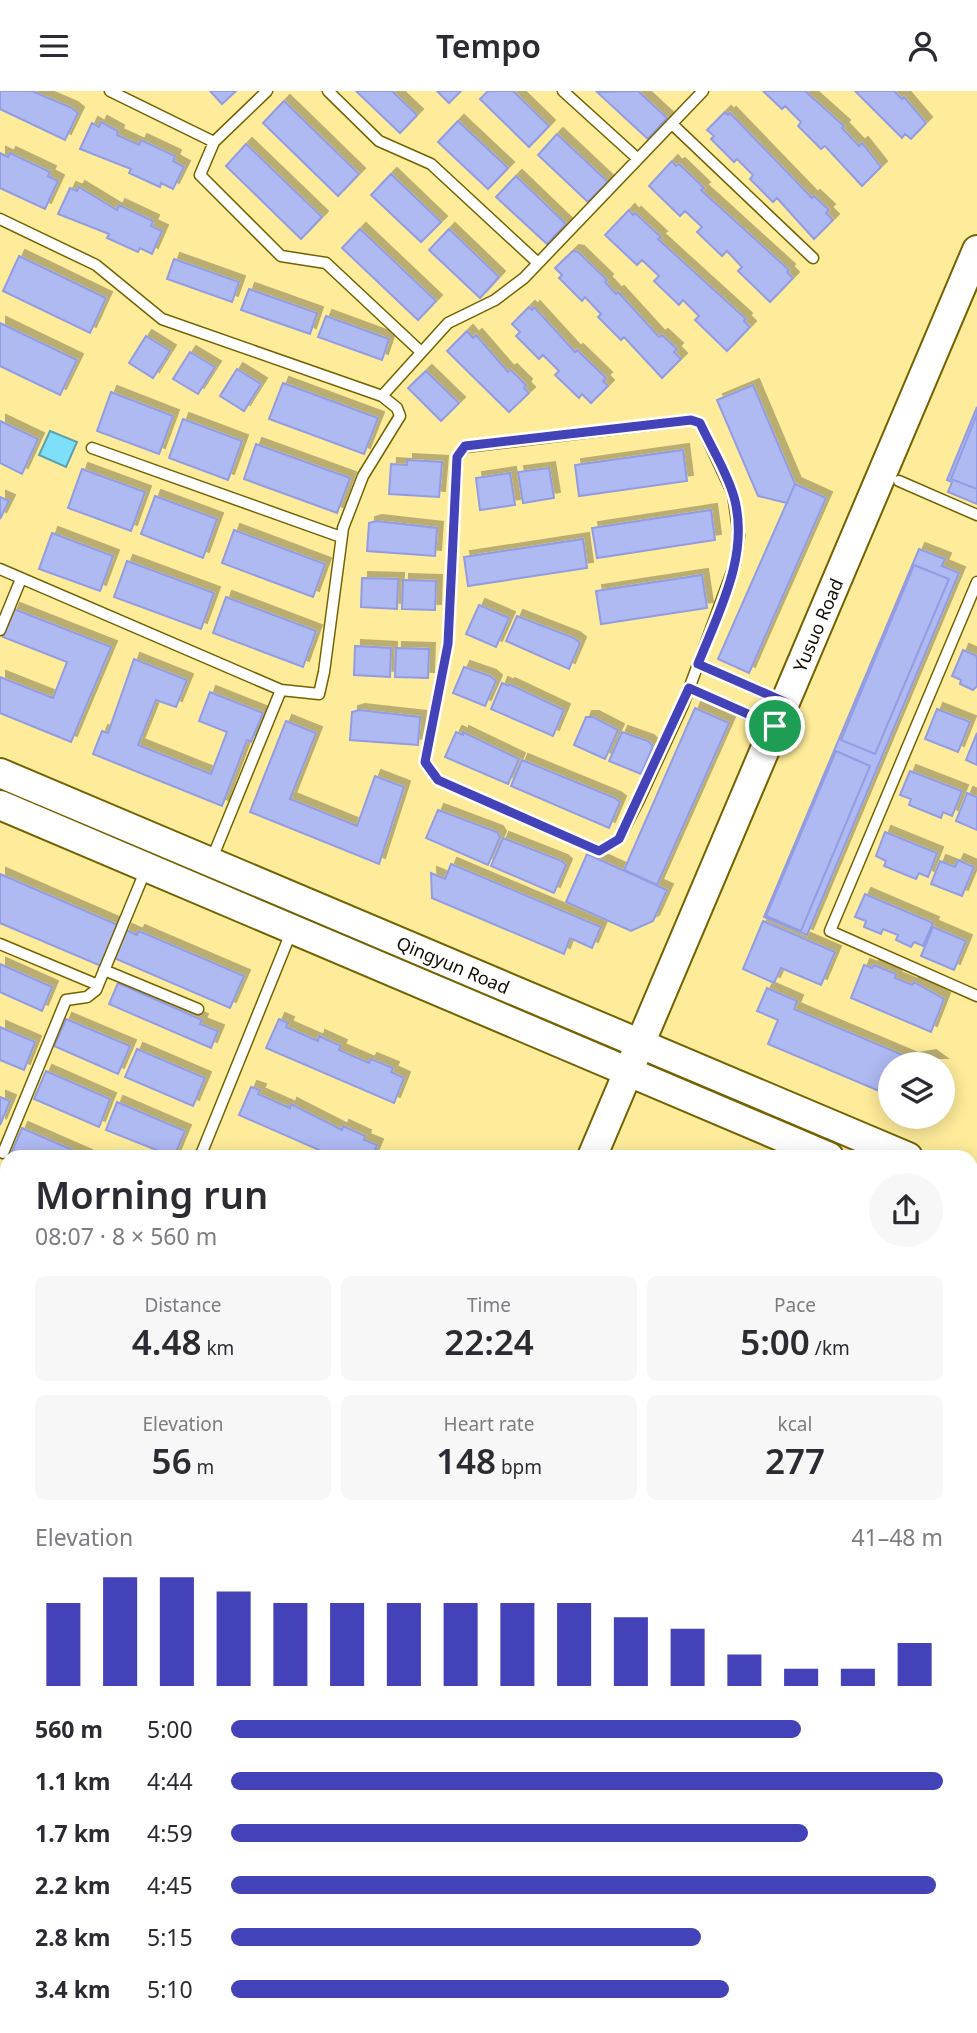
<!DOCTYPE html>
<html lang="en">
<head>
<meta charset="utf-8">
<style>
	:root { --surface:#fff; --page:#f7f7f7; --text:#2b2b33; --muted:#7c7c81; --accent:#4342b8 }
	body { margin:0; font-family:"Noto Sans",sans-serif; background:var(--page); color:var(--text); height:100vh; display:flex; flex-direction:column; font-size:26px; white-space:nowrap }
	* { box-sizing:border-box; margin:0 }
	p { font-size:23px; color:var(--muted) }
	.icon { flex:none; width:38px; height:38px; fill:none; stroke:currentColor; stroke-width:2; stroke-linecap:round; stroke-linejoin:round }
	.map { position:relative; flex:1; overflow:hidden }
	.drawer { position:absolute; left:0px; top:1059px; width:978px; height:884px; display:flex; flex-direction:column; background:var(--surface); border-radius:21px 21px 0 0; box-shadow:0 4px 18px #0003 }
	.drawer>* { flex:none }
	.controls { position:absolute; left:878px; top:961px; display:grid; gap:14px }
	.controls a { display:grid; place-items:center; width:77px; height:77px; border-radius:50%; background:var(--surface); box-shadow:0 4px 18px #0003; font-size:35px }
	.pin { position:absolute; display:grid; place-items:center; width:60px; height:60px; color:#fff; margin:-30px; border:4px solid #fff; border-radius:50%; box-shadow:0 2px 7px #0007 }
	.round { display:grid; place-items:center; flex:none; width:74px; height:74px; border-radius:37px; background:var(--page) }
	.summary { display:flex; align-items:center; justify-content:space-between; height:119px; padding:0 35px }
	h1 { font-size:38px; font-weight:600; line-height:52px }
	.figures { display:grid; grid-template-columns:repeat(3,1fr); gap:10px; height:119px; padding:7px 35px }
	.figures div { display:grid; align-content:center; border-radius:10px; background:var(--page); text-align:center }
	.figures b { font-size:35px; font-weight:600 }
	.figures small { font-size:19px; font-weight:400 }
	.figures p { font-size:19px }
	.chart { height:196px; padding:14px 35px }
	.chart p { display:flex; justify-content:space-between }
	.chart svg { width:100%; height:126px; margin-top:7px; stroke:var(--accent); stroke-width:6 }
	ul { padding:0 35px; list-style:none; font-size:23px }
	li { display:grid; grid-template-columns:112px 84px 1fr; align-items:center; height:52px }
	li i { height:18px; border-radius:9px; background:var(--accent) }
	header { display:flex; justify-content:space-between; align-items:center; height:91px; padding:0 35px; background:var(--surface); font-size:32px; font-weight:600 }
	.map>svg:first-child { display:block }
	.water { fill:#7ddff9; stroke:#5da0ae; stroke-width:2 }
	.lines { fill:none; stroke-linecap:round; stroke-linejoin:round }
	.stream { stroke:#5da0ae; stroke-width:5 }
	.building { fill:#afb9f2; stroke:#929ce3; stroke-width:2; filter:url(#shadow) }
	.lane-casing { stroke:#746200; stroke-width:13 }
	.street-casing { stroke:#746200; stroke-width:23 }
	.secondary-casing { stroke:#746200; stroke-width:32 }
	.lane { stroke:#fff; stroke-width:10 }
	.street { stroke:#fff; stroke-width:19 }
	.secondary { stroke:#fff; stroke-width:28 }
	.route-casing { stroke:#fff; stroke-width:14 }
	.route { stroke:#4342b8; stroke-width:9 }
	.labels { text-anchor:middle; dominant-baseline:central; stroke-width:6; stroke-linejoin:round; paint-order:stroke }
	.street-label { font-size:18px; fill:#110c00; stroke:#fff }
</style>
</head>
<body>
<header><svg class="icon" aria-label="menu" viewBox="0 0 24 24"><path d="M4 6h16M4 12h16M4 18h16"/></svg>Tempo<svg class="icon" aria-label="person" viewBox="0 0 24 24"><circle cx="12" cy="8" r="4"/><path d="M4 21q1-7 8-7t8 7"/></svg></header>
<div class="map">
<svg width="977" height="1942" viewBox="0 0 977 1942">
	<defs>
		<filter id="shadow"><feDropShadow dx="6" dy="-6" stdDeviation="0" flood-color="#0004"/></filter>
	</defs>
	<rect width="100%" height="100%" fill="#feec9a"/>
	<path class="water" d="M50,340L77,351L66,376L39,364Z"/>
	<g class="lines">
		<path class="stream" d="M808,1942V1936"/>
	</g>
	<path class="building" d="M0,0H32L72,17L78,22L65,49L0,18Z
		M210,0H236L222,13Z
		M356,0H392L417,24L400,42Z
		M437,0H461L449,12Z
		M488,0H513L549,35L529,56L480,8Z
		M638,0L667,27L648,48L597,1Z
		M763,0H805L844,35L842,37L859,55L862,52L881,76L862,95L825,55L821,58L798,35L801,31L785,15L782,18Z
		M855,0H894L902,8L904,6L926,32L911,48L905,43L902,47Z
		M284,10L359,83L338,105L263,32Z
		M725,21L728,24L730,22L812,107L814,105L829,119L826,122L833,129L814,148L777,107L773,111L750,88L753,84L737,68L734,71L711,48L714,45L707,39Z
		M458,30L508,77L488,98L438,51Z
		M101,31L118,40L117,44L139,54L141,49L175,65L173,70L184,76L173,98L161,92L160,96L129,82L131,78L80,58L92,32L99,36Z
		M557,43L608,91L588,111L538,64Z
		M246,53L322,126L301,148L226,75Z
		M0,62L8,66L10,62L50,81L48,85L58,90L45,118L0,97Z
		M672,70L676,75L679,73L704,97L701,99L789,179L787,181L793,187L770,211L738,180L742,176L727,160L722,165L697,141L702,136L685,120L680,125L649,95Z
		M391,83L441,131L421,151L371,104Z
		M516,85L566,133L547,153L496,106Z
		M79,96L117,119L119,114L153,130L151,135L162,140L152,163L140,157L138,161L107,147L109,143L58,123L70,97L77,100Z
		M629,119L633,124L635,122L661,146L658,148L746,228L744,230L750,236L727,260L695,229L699,225L683,209L679,214L654,190L659,185L642,169L637,174L605,144Z
		M360,138L436,210L418,229L342,157Z
		M449,138L499,186L480,207L429,159Z
		M573,160L578,161L607,189L605,191L616,203L618,201L659,246L662,244L677,258L674,261L681,268L662,287L624,246L621,249L598,226L601,223L585,206L582,210L559,187L562,184L555,177Z
		M19,165L106,207L90,242L3,200Z
		M174,168L239,191L232,211L167,188Z
		M249,198L317,222L310,243L241,219Z
		M529,216L532,219L534,216L575,261L577,259L606,287L603,290L608,295L591,312L582,303L579,307L555,284L559,280L543,264L539,268L516,245L520,241L512,233Z
		M326,225L389,248L382,269L318,246Z
		M0,232L77,269L60,304L0,275Z
		M467,240L473,247L476,244L508,281L511,279L526,294L524,297L529,302L509,321L447,260Z
		M146,245L170,260L153,287L129,272Z
		M190,261L215,276L198,303L173,288Z
		M237,278L261,293L244,320L220,305Z
		M426,280L459,312L441,330L408,297Z
		M283,292L378,327L364,363L269,328Z
		M753,294L795,393L787,412L758,405L717,309Z
		M111,301L173,325L159,363L97,340Z
		M977,316V413L948,401L952,391L947,389Z
		M977,323V398L951,388Z
		M183,328L242,350L228,389L169,367Z
		M0,330L38,348L22,383L0,372Z
		M256,353L350,387L337,422L244,388Z
		M683,359L687,390L579,405L575,374Z
		M407,369L442,371L439,406L389,403L391,373L407,374Z
		M549,377L554,407L523,412L518,381Z
		M82,378L145,401L131,440L68,417Z
		M510,382L515,414L480,419L476,387Z
		M795,393L826,407L749,582L718,568Z
		M155,405L217,428L203,467L141,443Z
		M0,406L9,410L0,428Z
		M711,419L715,449L597,467L592,437Z
		M376,430L437,437L435,465L367,460L369,432Z
		M234,439L325,473L313,506L222,472Z
		M52,442L113,465L100,500L39,478Z
		M583,448L587,477L468,495L464,466Z
		M919,458L945,468L942,475L959,482L807,844L764,826Z
		M127,470L214,502L201,538L114,506Z
		M914,474L949,488L875,663L841,649Z
		M702,484L707,517L601,533L596,500Z
		M362,487L398,488L397,518L361,516Z
		M403,489L436,490L435,519L402,518Z
		M226,506L316,540L303,576L213,542Z
		M479,514L509,527L496,556L466,543Z
		M14,518L111,556L71,651L0,622V586L53,607L67,571L3,546Z
		M517,525L574,547L580,552L569,578L506,550Z
		M355,555L391,557L390,586L354,584Z
		M396,557L429,558L428,587L395,586Z
		M963,559L977,565V595L973,599L960,593L961,589L952,585Z
		M134,568L187,589L176,616L156,609L138,654L211,683L227,641L199,630L210,601L263,622L251,651L247,649L222,715L93,663L102,640L108,642Z
		M464,576L490,585L496,590L485,615L453,602Z
		M502,592L508,595L509,593L564,619L553,645L491,618Z
		M695,617L729,632L657,794L624,779Z
		M937,618L970,631L958,661L925,648Z
		M359,619L420,626L418,654L350,649L352,621Z
		M586,626H593L618,639L605,668L574,654Z
		M286,630L316,642L290,708L357,735L375,685L404,696L379,773L250,721Z
		M456,641L463,644V641L519,668L508,693L445,666Z
		M622,641L648,650L653,655L641,683L609,670Z
		M977,642V674L966,669Z
		M836,660L870,675L801,840L766,825Z
		M522,669L615,707L620,711L609,737L511,695Z
		M910,680L962,700L952,725L943,721L941,727L909,714L911,708L900,704Z
		M967,702L977,706V739L956,730Z
		M438,719L497,741L500,746L488,774L426,747Z
		M885,741L937,762L928,786L919,782L916,788L884,775L886,770L876,765Z
		M503,747L562,770L566,774L554,802L491,775Z
		M587,763L667,799L653,830L631,840L566,811Z
		M958,769L974,776L962,805L931,793L940,770L955,776Z
		M451,773L601,836L592,857L570,847L564,863L432,807L431,782L445,788Z
		M0,783L118,834L101,875L0,832Z
		M865,803L933,832L923,855L914,851L911,856L896,849L898,844L883,838L881,843L864,836L866,830L855,826Z
		M763,830L835,861L821,894L781,877L774,892L743,878Z
		M933,836L966,850L954,879L921,865Z
		M126,839L137,844L139,840L244,885L230,917L114,867Z
		M0,873L52,896L42,920L0,901Z
		M864,874L872,877L874,874L896,883L895,887L912,894L914,891L944,908L931,941L851,907Z
		M118,892L202,929L200,933L218,940L211,957L109,913Z
		M767,897L797,910L794,918L912,968L930,965L941,973H891V1005L768,953L778,929L757,920Z
		M66,928L130,955L118,983L54,955Z
		M279,928L288,932L286,936L318,950L319,945L341,955L339,959L369,972L371,968L393,977L391,981L404,987L394,1012L266,957Z
		M0,936L35,951L24,979L0,969Z
		M137,958L205,987L193,1015L125,986Z
		M46,980L110,1008L99,1036L34,1008Z
		M251,996L260,999L258,1003L290,1017L291,1013L342,1039L343,1035L365,1045L364,1049L377,1054L372,1066H335L239,1024Z
		M0,1006L10,1010L0,1034Z
		M117,1011L185,1040L174,1066L106,1039Z
		M22,1037L86,1065V1066L10,1065Z
		M0,1233L7,1238V1271L0,1266Z
		M0,1296L7,1301V1334L0,1329Z
		M971,1332L977,1335V1363L971,1360Z
		M0,1355L7,1360L0,1374Z
		M976,1409H977V1438L971,1435V1421Z
		M971,1474L977,1477V1505L971,1502Z
		M972,1546L977,1548V1574L971,1572Z"/>
	<g class="lines">
		<g class="lane-casing">
			<path id="lane" d="M110,0L214,51
				M267,0L214,51L200,84L281,165L326,172L420,260
				M328,0L379,50L431,73L538,172
				M563,0L638,68
				M672,33L813,167
				M0,128L96,174L162,228L382,305L397,317L400,325L363,385L343,437L324,581L319,603L281,599L0,478
				M382,305L448,232L495,209L524,187L703,0
				M691,329L700,332L733,403L739,445L735,473L683,614L639,709L619,748L599,760L438,689L425,671L448,553L457,366L465,356Z
				M92,357L341,446
				M899,390L977,424
				M977,491L830,840L977,905
				M0,539L21,488
				M698,573L784,611
				M689,597L774,635
				M211,770L281,599
				M0,853L98,894
				M104,879L198,918
				M3,1062L66,909L87,906L96,899L146,778
				M200,1066L292,839
				M0,1178L7,1176
				M0,1193L7,1185
				M0,1399L7,1389
				M971,1522L977,1524"/>
		</g>
		<g class="street-casing">
			<path id="street" d="M971,1618L977,1621
				M740,1942L742,1936L763,1942
				M792,1942L793,1936
				M915,1942L917,1936"/>
		</g>
		<g class="secondary-casing">
			<g id="secondary">
				<path id="s1" d="M0,682L908,1066"/>
				<path d="M0,714L829,1066"/>
				<path id="s2" d="M592,1066L977,159"/>
				<path d="M971,1092L977,1095"/>
				<path d="M971,1125L977,1128"/>
				<path d="M236,1942L239,1936"/>
			</g>
		</g>
		<use href="#lane" class="lane"/>
		<use href="#street" class="street"/>
		<use href="#secondary" class="secondary"/>
	</g>
	<g class="lines">
		<g class="route-casing">
			<path id="route" d="M691,329L700,332C711,356 727,381 734,406C750,464 719,520 698,573L785,611L775,635L689,597L619,748L599,760L438,689L425,671L448,553L457,366L465,355Z"/>
		</g>
		<use href="#route" class="route"/>
	</g>
	<g class="labels">
		<g class="street-label">
			<text stroke="none"><textPath href="#s2" startOffset="578">Yusuo Road</textPath></text>
			<text stroke="none"><textPath href="#s1" startOffset="492">Qingyun Road</textPath></text>
		</g>
	</g>
</svg>
<div class="controls">
<a><svg class="icon" aria-label="layers" viewBox="0 0 24 24"><path d="M12 4l9 5-9 5-9-5zM3 14l9 5 9-5"/></svg></a>
</div>
<div class="pin" style="left:775px;top:635px;background:#1e9e55"><svg class="icon" aria-label="arrive" viewBox="0 0 24 24"><path d="M6 21V4h12l-3 4 3 4H6"/></svg></div>
<section class="drawer">
<div class="summary"><div><h1>Morning run</h1><p>08:07 · 8 × 560 m</p></div><a class="round"><svg class="icon" aria-label="share" viewBox="0 0 24 24"><path d="M12 15V3M7 8l5-5 5 5M5 13v7h14v-7"/></svg></a></div>
<div class="figures">
<div><p>Distance</p><b>4.48<small> km</small></b></div>
<div><p>Time</p><b>22:24</b></div>
<div><p>Pace</p><b>5:00<small> /km</small></b></div>
</div>
<div class="figures">
<div><p>Elevation</p><b>56<small> m</small></b></div>
<div><p>Heart rate</p><b>148<small> bpm</small></b></div>
<div><p>kcal</p><b>277</b></div>
</div>
<div class="chart"><p><span>Elevation</span>41–48 m</p>
<svg viewBox="0 0 160 44" preserveAspectRatio="none"><path d="M5 44V15M15 44V6M25 44V6M35 44V11M45 44V15M55 44V15M65 44V15M75 44V15M85 44V15M95 44V15M105 44V20M115 44V24M125 44V33M135 44V38M145 44V38M155 44V29"/></svg>
</div>
<ul>
<li><b>560 m</b>5:00<i style="width:80%"></i></li>
<li><b>1.1 km</b>4:44<i style="width:100%"></i></li>
<li><b>1.7 km</b>4:59<i style="width:81%"></i></li>
<li><b>2.2 km</b>4:45<i style="width:99%"></i></li>
<li><b>2.8 km</b>5:15<i style="width:66%"></i></li>
<li><b>3.4 km</b>5:10<i style="width:70%"></i></li>
</ul>
</section>
</div>
</body>
</html>
